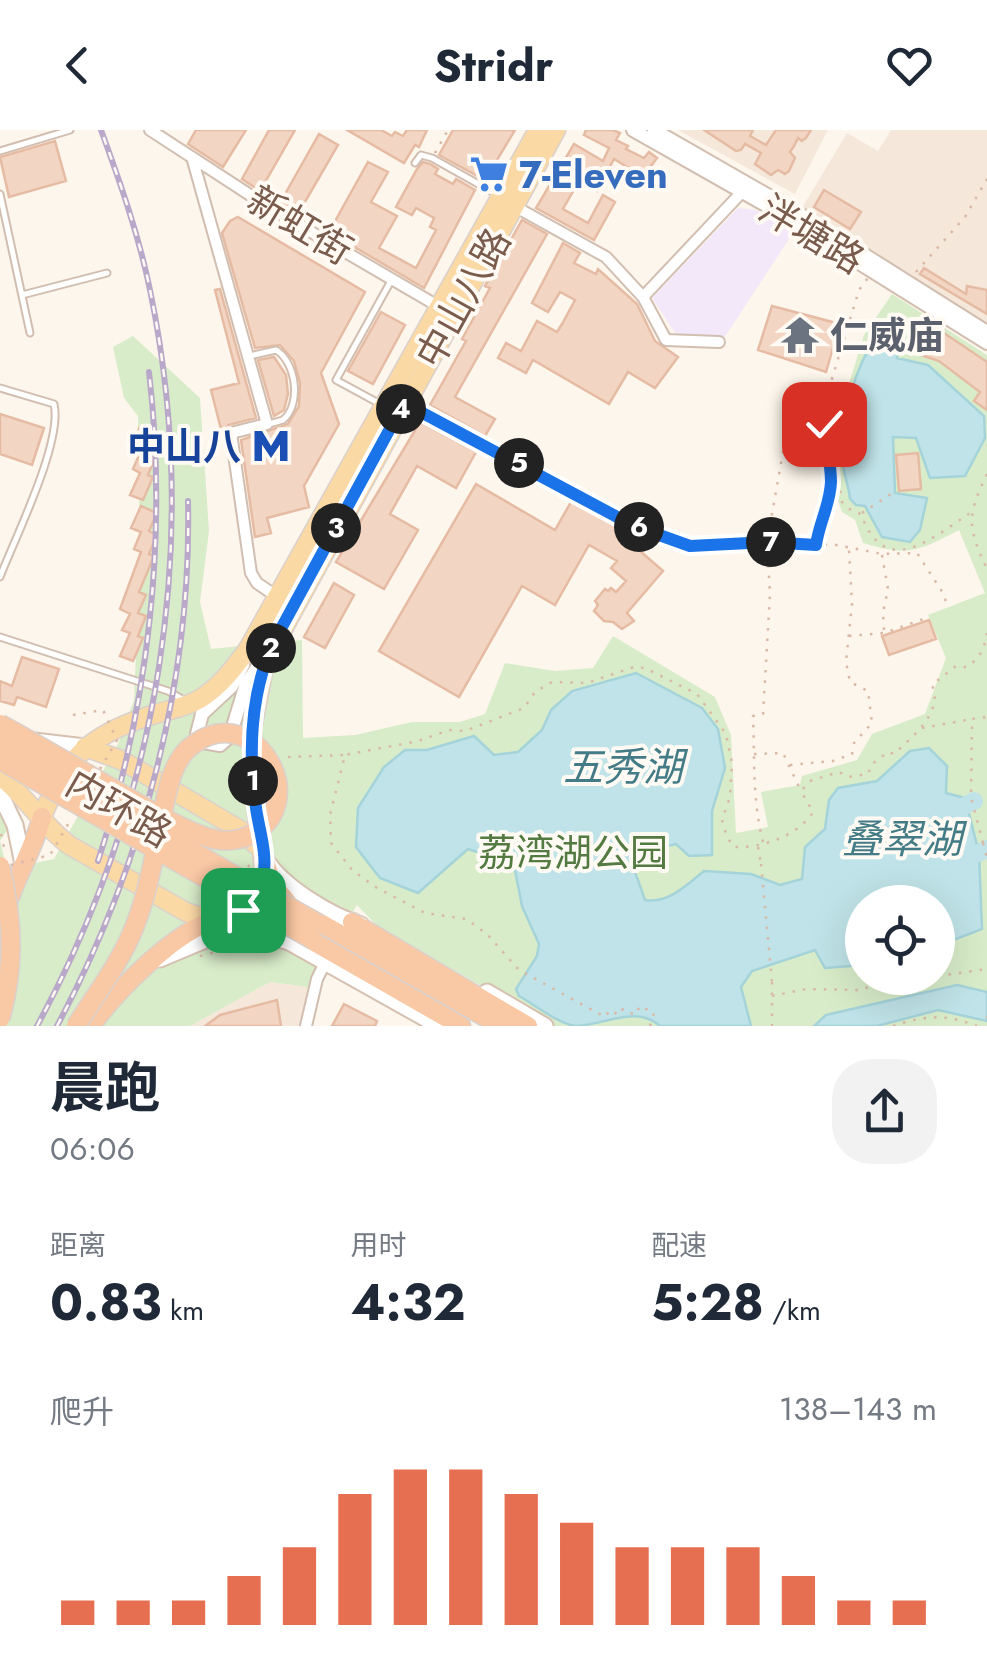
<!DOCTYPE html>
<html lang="zh">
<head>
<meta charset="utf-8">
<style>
	:root { --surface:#fff; --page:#f2f2f3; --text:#1f2937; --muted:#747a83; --accent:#e76f51 }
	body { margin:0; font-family:Jost,"Noto Sans SC",sans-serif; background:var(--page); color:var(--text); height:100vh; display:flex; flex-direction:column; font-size:38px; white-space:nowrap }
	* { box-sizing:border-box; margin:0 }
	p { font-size:32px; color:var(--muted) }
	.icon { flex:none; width:55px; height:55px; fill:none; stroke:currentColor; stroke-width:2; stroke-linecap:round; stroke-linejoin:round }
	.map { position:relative; height:896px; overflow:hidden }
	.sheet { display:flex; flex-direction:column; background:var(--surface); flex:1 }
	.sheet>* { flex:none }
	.tools { position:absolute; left:845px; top:755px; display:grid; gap:20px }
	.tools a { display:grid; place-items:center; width:110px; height:110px; border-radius:50%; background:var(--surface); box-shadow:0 10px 40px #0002; font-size:50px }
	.pin { position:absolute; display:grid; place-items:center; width:85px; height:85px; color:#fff; margin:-42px; border-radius:20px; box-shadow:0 5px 15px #0006 }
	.km { position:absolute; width:50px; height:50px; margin:-25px; border-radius:50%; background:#222; color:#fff; font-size:28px; line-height:50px; text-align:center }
	.round { display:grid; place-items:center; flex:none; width:105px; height:105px; border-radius:40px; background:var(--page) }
	.summary { display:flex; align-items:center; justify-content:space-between; height:170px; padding:0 50px }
	h1 { font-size:55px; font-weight:700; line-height:75px }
	.stats { display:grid; grid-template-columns:repeat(3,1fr); gap:15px; height:170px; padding:10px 50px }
	.stats div { display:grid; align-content:center }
	.stats b { font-size:50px; font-weight:700 }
	.stats small { font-size:28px; font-weight:400 }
	.stats p { font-size:28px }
	.chart { height:280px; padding:20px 50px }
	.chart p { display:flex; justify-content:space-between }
	.chart svg { width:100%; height:180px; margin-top:10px; stroke:var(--accent); stroke-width:6 }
	header { display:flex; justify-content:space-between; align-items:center; height:130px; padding:0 50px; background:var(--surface); font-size:45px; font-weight:700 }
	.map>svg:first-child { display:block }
	.residential { fill:#f5e8da }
	.education { fill:#f3e8fa }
	.green { fill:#d8ecc9; fill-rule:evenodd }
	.water { fill:#bfe3e8; stroke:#a5d3da; stroke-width:2.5 }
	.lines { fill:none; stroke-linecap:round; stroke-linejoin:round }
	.river { stroke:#bfe3e8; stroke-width:18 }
	.building { fill:#f3d5c3; stroke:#e6bba3; stroke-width:2.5 }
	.service-casing { stroke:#d1beb0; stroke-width:9 }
	.minor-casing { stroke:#d1beb0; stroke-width:14 }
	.tertiary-casing { stroke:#d1beb0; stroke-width:16 }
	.secondary-casing { stroke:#d6c0b0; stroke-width:19 }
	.primary-casing { stroke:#dad1cd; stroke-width:21 }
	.trunk-casing { stroke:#dad1cd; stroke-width:21 }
	.path { stroke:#d9b8a5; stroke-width:2.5; stroke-dasharray:2.5 8; stroke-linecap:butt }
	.service { stroke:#fff; stroke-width:5 }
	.minor { stroke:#fff; stroke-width:10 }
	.tertiary { stroke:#fff; stroke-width:12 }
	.secondary { stroke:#fff; stroke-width:15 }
	.primary { stroke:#fbd9a5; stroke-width:18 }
	.trunk { stroke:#f9c8a4; stroke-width:18 }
	.rail-casing { stroke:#b9a8c9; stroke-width:6 }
	.rail { stroke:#fffaf3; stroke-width:2.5; stroke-dasharray:8; stroke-linecap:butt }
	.trunk-bridge-casing { stroke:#dad1cd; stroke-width:21; stroke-linecap:butt }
	.path-bridge { stroke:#d9b8a5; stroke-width:2.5; stroke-dasharray:2.5 8; stroke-linecap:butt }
	.trunk-bridge { stroke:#f9c8a4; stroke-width:18 }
	.route-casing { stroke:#fff; stroke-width:20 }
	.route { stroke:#1a73e8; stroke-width:12 }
	.labels { text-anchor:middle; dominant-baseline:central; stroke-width:8; stroke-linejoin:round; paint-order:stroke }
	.shop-label { font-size:38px; font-weight:bold; fill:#366cbe; stroke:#fffaf3; text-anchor:start }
	.street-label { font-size:38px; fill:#7a5c4d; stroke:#fffaf3 }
	.worship-label { font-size:38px; font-weight:bold; fill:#5b616d; stroke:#fffaf3; text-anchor:start }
	.transit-label { font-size:38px; font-weight:bold; fill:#164399; stroke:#fffaf3; text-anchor:end }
	.park-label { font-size:38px; fill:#537a41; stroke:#fffaf3 }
	.water-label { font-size:40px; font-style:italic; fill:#437c86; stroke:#fffaf3 }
</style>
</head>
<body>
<header><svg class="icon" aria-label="back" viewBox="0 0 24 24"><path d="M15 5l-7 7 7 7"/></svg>Stridr<svg class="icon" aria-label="heart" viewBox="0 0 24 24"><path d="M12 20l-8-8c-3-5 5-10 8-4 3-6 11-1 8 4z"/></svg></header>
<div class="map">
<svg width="987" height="896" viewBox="0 0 987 896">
	<rect width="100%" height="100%" fill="#fdf6ec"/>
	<path class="residential" d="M678,0H828L795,64Z
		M891,0H987V193L802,78L847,3L878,21Z
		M270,852L308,857L301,896H190Z"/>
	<path class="education" d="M738,78L756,80L793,103L724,208L676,204L652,168Z"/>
	<path class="green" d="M892,164L987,225V896H552L378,797L357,775L308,857L270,852L190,896H0V681L10,696L0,711L7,739L54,729L118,614L134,570L140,429L138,286L124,268L113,217L133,206L200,268L209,401L200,472L211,519L302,510L303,608L355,605L412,592H460L485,584L505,533L555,541L593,538L613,506L715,567L731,605L736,703L768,697L761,662L800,655L802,646L857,630L872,604L925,584L946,528L928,485L985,463L959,400C919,421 908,427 863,413L855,390L842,382L834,359L826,282L840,283L864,205ZM862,772H938V848H862Z"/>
	<path class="water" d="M878,203H905L897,228L928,235L984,286L985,308L965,346L930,348L916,308L893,307L895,363L927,368L920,400L910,412L882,407L865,376L856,375L850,369C849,356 843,344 843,331C840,287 854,240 878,203Z
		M636,543L702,578L718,599L725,638L712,681V725L689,726L676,714L639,722L631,731L645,770C668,774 687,755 704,741L751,744L780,755L802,749L805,717L825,699L829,670L838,658L877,651L910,621L929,618L947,636L946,663L965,668L979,723L982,799L938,816V772H862V835L825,838L815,820L752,841L741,857L751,896H660C636,874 603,896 575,896C557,893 535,875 519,866L516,859L537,826L539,814L522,776L515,740L508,732L468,719L418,763L380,748L356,717L358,678L384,637L405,620H427L474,606L494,625L518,622L542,600L551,580L572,561Z
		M957,855L987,862V891L938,880L877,896H814L826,885Z"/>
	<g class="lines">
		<path class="river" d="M966,675L974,671
			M979,723L987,719"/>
	</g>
	<path class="building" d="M196,0H246L223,37L188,14Z
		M269,0H295L260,61L242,49Z
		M347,0H381L392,6L395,2L403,6L407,0H427L419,17L415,15L404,33Z
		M453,0H515L485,50L439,25Z
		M586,0H613L620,3L616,10L628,16L626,19L644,28L649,22L657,28L651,36L659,42L647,59L636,51L640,45L614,29L597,61L579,51L563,79L588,93L603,65L615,72L594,110L536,78L574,14L603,31L609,18L584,5Z
		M704,0H753L750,6L766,15L776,0H811L806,8L802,11L798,8L794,16L790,22L795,28L789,41L785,44L778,40L771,45L755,34L761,23L745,14L741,20L736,21Z
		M319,4L338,15L298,84L280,73Z
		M55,11L66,51L9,67L0,27Z
		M368,32L388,42L371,72L397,86L379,118L416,138L436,100L430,97L434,88L416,78L412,85L396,77L417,39L423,32L430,34L438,39L435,44L453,54L456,49L475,60L424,158L329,102Z
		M824,60L861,82L850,99L814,77Z
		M238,87L365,162L321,243L339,294L304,356L309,377L267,388L271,403L255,407L241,310L288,294L299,276L300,253L294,231L280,215L255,218L222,103L230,91Z
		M522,90L547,104L455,267L495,289L485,306L430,275L466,211L462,209L490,158L485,156Z
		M563,113L580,123L574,133L596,144L598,139L637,174L655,211L678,227L655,258L628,242L609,274L533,230L526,243L498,228L506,213L521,221L537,191L557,202L562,194L575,170L560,162L548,182L532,173Z
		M924,138L966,164L967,156L987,160V184L920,144Z
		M220,159L256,288L228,295L222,303L211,260L239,253L215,160Z
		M772,176L840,194L826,242L758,220Z
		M381,182L405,195L373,254L348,241Z
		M925,195L941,201L987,232V280L974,271L980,262L939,231L915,223Z
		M274,227L286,245L288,264L284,280L274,286L258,230Z
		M0,284L44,298L32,335L0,324Z
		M420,292L476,322L456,358L417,336L390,384L418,400L384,459L336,432Z
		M140,297L156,304L148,322L156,325L148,345L153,347L143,370L130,365L140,343L133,339L140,323L130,318Z
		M918,323L921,359L899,361L896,325Z
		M476,354L555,400L571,372L620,398L618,402L663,441L627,483L634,491L622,499L613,492L604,491L594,481L598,475L595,471L605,459L608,461L611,458L616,462L626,451L611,438L617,431L589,415L555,475L522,456L459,567L379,521Z
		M141,376L157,383L149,401L157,405L149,424L154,426L139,462L146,465L138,483L146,486L138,506L143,508L133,531L120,526L130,503L122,500L130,484L120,479L141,422L134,419L141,402L131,398Z
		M334,453L354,465L325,518L304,507Z
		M929,490L936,509L889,525L882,506Z
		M22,527L59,539L46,577L17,567L14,575L0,571V551L12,556Z
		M277,870L281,896H205L220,885Z
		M344,874L377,891L375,896H332Z"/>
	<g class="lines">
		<g class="service-casing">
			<path id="service" d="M0,21L70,0
				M415,33L421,25L432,28L498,65
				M0,64L30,203
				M22,165L107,143
				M249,226L276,220C296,232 302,274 283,290L269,294
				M0,258L54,274C63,312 15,408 0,447
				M382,275L336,250L392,149
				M0,507L168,561L182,569"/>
		</g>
		<g class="minor-casing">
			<path id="minor" d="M150,0L270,78L443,179
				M192,27L267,294L231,303L251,443L257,453L276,466
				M514,76L606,127L643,167L666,210L719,212
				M643,167L742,62
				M405,274L634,396L690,416
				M306,896L317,849L325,833"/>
		</g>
		<g class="tertiary-casing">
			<path id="tertiary" d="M633,0L776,81L987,213
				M654,0L795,81L987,202
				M243,535L232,556L202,584L197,604L203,612L220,615L230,606L246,554L264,527"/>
		</g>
		<g class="secondary-casing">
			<path id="secondary" d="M34,611L85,617
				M0,664L15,695L23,734
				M266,730C283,757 331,786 361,795
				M221,791L289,812L430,891L446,888
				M160,829L210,808L248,802
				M487,862L545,896"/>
		</g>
		<g class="primary-casing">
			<path id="primary" d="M85,617L121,630L242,701L255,714
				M0,646C26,666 43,696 69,715L186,782L201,787L221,788
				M42,687C65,629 89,605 149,586C166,580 185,578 200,569C221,556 234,538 248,519L538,0
				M264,739L253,653L252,599L265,532L556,0"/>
		</g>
		<g class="trunk-casing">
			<path id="trunk" d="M264,726L271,753L288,773
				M310,787L501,896
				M352,792L528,896
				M302,805L461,896
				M0,812C4,761 29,734 42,687
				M91,896C114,863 177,799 216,790C234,786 262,788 279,793"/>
		</g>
		<path class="path" d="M435,23L448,0
			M916,142L965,87L987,49
			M824,295L830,294L842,372L852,381L861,384C885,451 932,408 970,383
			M987,344C967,385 967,397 987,439
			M862,383L897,360
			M816,414L831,352L823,278L859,160L868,148
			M701,415L804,414L805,417L831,414L882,424L917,423L943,463L948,478
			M882,425L888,459L883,482L884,501
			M849,506L884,503L929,487
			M73,585L103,580
			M922,598L972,589
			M754,624L783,623L801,661
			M288,627L343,625
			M790,635L833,631L852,624L854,613L872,593L868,561L850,552L846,532L852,474L849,420
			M763,712C752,669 755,630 753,586L763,584L770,464L767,412L789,288L803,279L823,278
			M983,713L971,667L972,589L987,587
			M758,717L761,734
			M200,826L228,819
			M938,846L987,839
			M772,852V896
			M772,866L806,859L860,860L894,848
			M987,886V894
			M650,896L654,883L640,876L635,885L623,879L619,885L610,880L605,887L519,840L487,804L466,789L425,783L377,758L352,740L331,713L330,685L345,625L418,611L449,600L465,601L524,578L535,562L552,552L587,553L634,537L645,538L697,564L726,604L732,633L730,667L722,690L727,707L734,717C763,718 798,706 813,682L801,661L810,651L839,642L848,647L868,644L872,634L888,622L894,624C912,607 944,582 932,555L956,536L967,537C981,527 984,519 987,503
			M893,896C925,885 946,884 977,896"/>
		<use href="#service" class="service"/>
		<use href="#minor" class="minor"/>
		<use href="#tertiary" class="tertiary"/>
		<use href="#secondary" class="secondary"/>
		<use href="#primary" class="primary"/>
		<use href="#trunk" class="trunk"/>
		<g class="rail-casing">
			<path id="rail" d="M98,731C149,575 168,405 149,242
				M37,896C159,672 202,411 150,160C139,106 120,52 101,0
				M57,896C142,737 192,552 188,371"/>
		</g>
		<use href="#rail" class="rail"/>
		<g class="trunk-bridge-casing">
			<path id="trunk-bridge" d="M0,594C44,618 87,644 131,669C155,683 180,698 206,707C218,711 230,712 243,708C318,681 258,568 194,614C173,628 168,657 163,681C155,720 149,761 134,798C120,833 96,864 76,896
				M0,610L319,794
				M0,630L313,810
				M0,736C13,787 15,839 0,889"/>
		</g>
		<path class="path-bridge" d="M100,639L117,610L103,580
			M1,704L5,722
			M983,713L987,728
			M761,734L772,852
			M11,735L50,725L71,689
			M248,737L270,707
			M223,772L224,814"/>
		<use href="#trunk-bridge" class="trunk-bridge"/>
	</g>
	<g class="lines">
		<g class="route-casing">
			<path id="route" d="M243,780C251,770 260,760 263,747C268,725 259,700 256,678C248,623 250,569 271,517L404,273L634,396L690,416L767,412L816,415C819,393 830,375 831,352C831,333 826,313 824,294"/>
		</g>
		<use href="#route" class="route"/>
	</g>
	<defs>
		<g id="supermarket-bare" transform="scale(3)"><path d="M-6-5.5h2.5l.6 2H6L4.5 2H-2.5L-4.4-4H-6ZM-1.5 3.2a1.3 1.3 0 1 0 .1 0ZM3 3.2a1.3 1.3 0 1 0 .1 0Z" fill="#3f7fe0" stroke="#fffaf3" stroke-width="2.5" paint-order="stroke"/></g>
		<g id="temple-bare" transform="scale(3)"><path d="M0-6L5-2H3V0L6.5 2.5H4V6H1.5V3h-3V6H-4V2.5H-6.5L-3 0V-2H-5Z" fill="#6b7280" stroke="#fffaf3" stroke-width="2.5" paint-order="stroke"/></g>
		<g id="metro-bare" transform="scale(3)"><path d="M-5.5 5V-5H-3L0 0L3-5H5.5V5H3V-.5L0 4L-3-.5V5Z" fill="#1a4fb4" stroke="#fffaf3" stroke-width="2.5" paint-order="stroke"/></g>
	</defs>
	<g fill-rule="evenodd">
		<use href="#supermarket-bare" x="489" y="44"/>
		<use href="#temple-bare" x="800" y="205"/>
		<use href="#metro-bare" x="271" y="316"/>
	</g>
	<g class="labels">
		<g class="shop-label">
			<text x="519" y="44">7-Eleven</text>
		</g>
		<g class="street-label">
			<text transform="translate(300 95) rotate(31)">新虹街</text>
			<text transform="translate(812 104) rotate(31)">泮塘路</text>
			<text transform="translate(463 168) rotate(-61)">中山八路</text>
			<text transform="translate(119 678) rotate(30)">内环路</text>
		</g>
		<g class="worship-label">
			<text x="830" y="205">仁威庙</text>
		</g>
		<g class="transit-label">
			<text x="241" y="316">中山八</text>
		</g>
		<g class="park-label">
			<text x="573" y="722">荔湾湖公园</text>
		</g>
		<g class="water-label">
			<text x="623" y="637">五秀湖</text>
			<text x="902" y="709">叠翠湖</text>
		</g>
	</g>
</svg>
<div class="tools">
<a><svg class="icon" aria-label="locate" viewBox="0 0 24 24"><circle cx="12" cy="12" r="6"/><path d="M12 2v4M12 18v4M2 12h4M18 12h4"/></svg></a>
</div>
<div class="pin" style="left:243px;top:780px;background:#1e9e55"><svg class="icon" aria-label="arrive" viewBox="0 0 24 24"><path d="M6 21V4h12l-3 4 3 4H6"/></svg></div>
<div class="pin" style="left:824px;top:294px;background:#d93025"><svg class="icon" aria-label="check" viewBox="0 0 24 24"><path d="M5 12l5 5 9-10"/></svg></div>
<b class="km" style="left:253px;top:651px">1</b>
<b class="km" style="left:271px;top:518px">2</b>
<b class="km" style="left:336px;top:398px">3</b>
<b class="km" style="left:401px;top:279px">4</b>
<b class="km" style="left:519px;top:333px">5</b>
<b class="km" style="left:639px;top:397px">6</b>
<b class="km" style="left:771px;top:412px">7</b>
</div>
<section class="sheet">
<div class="summary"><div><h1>晨跑</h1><p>06:06</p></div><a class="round"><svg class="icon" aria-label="share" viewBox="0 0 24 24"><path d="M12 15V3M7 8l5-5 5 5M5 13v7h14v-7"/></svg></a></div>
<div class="stats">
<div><p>距离</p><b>0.83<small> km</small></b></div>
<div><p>用时</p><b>4:32</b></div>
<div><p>配速</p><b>5:28<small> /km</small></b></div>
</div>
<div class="chart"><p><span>爬升</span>138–143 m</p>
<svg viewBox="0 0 160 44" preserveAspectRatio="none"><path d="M5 44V38M15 44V38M25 44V38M35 44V32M45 44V25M55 44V12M65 44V6M75 44V6M85 44V12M95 44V19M105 44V25M115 44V25M125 44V25M135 44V32M145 44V38M155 44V38"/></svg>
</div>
</section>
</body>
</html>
